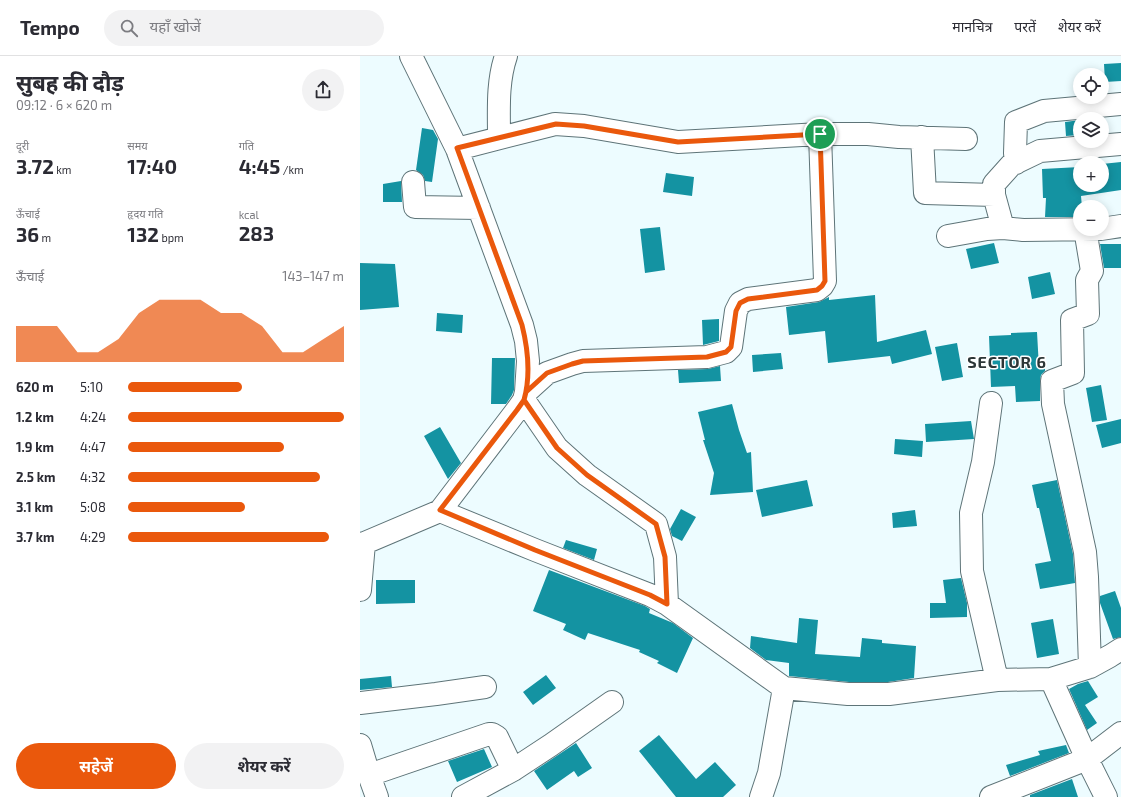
<!DOCTYPE html>
<html lang="hi">
<head>
<meta charset="utf-8">
<style>
	:root { --surface:#fff; --page:#f2f2f3; --text:#2b2b33; --muted:#7c7c81; --line:#e1e1e2; --accent:#ea580c }
	body { margin:0; font-family:"Exo 2","Noto Sans Devanagari",sans-serif; background:var(--page); color:var(--text); height:100vh; display:flex; flex-direction:column; font-size:15px; white-space:nowrap }
	* { box-sizing:border-box; margin:0 }
	p { font-size:13px; color:var(--muted) }
	.icon { flex:none; width:22px; height:22px; fill:none; stroke:currentColor; stroke-width:2; stroke-linecap:round; stroke-linejoin:round }
	.map { position:relative; flex:1; overflow:hidden }
	.side { display:flex; flex-direction:column; background:var(--surface); width:360px }
	.side>* { flex:none }
	.buttons { position:absolute; left:713px; top:12px; display:grid; gap:8px }
	.buttons a { display:grid; place-items:center; width:36px; height:36px; border-radius:50%; background:var(--surface); box-shadow:0 2px 10px #0003; font-size:20px }
	.pin { position:absolute; display:grid; place-items:center; width:34px; height:34px; color:#fff; margin:-17px; border:2px solid #fff; border-radius:50%; box-shadow:0 1px 4px #0007 }
	.round { display:grid; place-items:center; flex:none; width:42px; height:42px; border-radius:21px; background:var(--page) }
	.summary { display:flex; align-items:center; justify-content:space-between; height:68px; padding:0 16px }
	h1 { font-size:22px; font-weight:700; line-height:30px }
	.figures { display:grid; grid-template-columns:repeat(3,1fr); gap:6px; height:68px; padding:4px 16px }
	.figures div { display:grid; align-content:center }
	.figures b { font-size:20px; font-weight:700 }
	.figures small { font-size:11px; font-weight:400 }
	.figures p { font-size:11px }
	.chart { height:112px; padding:8px 16px }
	.chart p { display:flex; justify-content:space-between }
	.chart svg { width:100%; height:72px; margin-top:4px; fill:var(--accent); opacity:.7 }
	.primary-button { display:flex; gap:8px; margin-top:auto; padding:8px 16px }
	.primary-button a { flex:1; height:46px; border-radius:24px; background:var(--accent); color:#fff; font-size:16px; font-weight:700; line-height:46px; text-align:center }
	.primary-button a+a { background:var(--page); color:var(--text) }
	ul { padding:0 16px; list-style:none; font-size:13px }
	li { display:grid; grid-template-columns:64px 48px 1fr; align-items:center; height:30px }
	li i { height:10px; border-radius:5px; background:var(--accent) }
	header { display:flex; align-items:center; gap:24px; box-sizing:border-box; height:56px; padding:0 20px; background:var(--surface); border-bottom:1px solid var(--line) }
	header strong { font-size:19px }
	nav { display:flex; gap:22px; margin-inline-start:auto; font-size:14px }
	.search { width:280px; height:36px; background:var(--page); display:flex; align-items:center; gap:10px; box-sizing:border-box; padding:0 14px; border-radius:22px; color:var(--muted); font-size:15px }
	main { display:flex; flex:1; min-height:0 }
	.map>svg:first-child { display:block }
	.building { fill:#1493a2 }
	.lines { fill:none; stroke-linecap:round; stroke-linejoin:round }
	.minor-casing { stroke:#5e7478; stroke-width:24 }
	.minor { stroke:#fff; stroke-width:22 }
	.route-casing { stroke:#fff; stroke-width:8 }
	.route { stroke:#ea580c; stroke-width:5 }
	.labels { text-anchor:middle; dominant-baseline:central; stroke-width:3; stroke-linejoin:round; paint-order:stroke }
	.district-label { font-size:16px; font-weight:bold; letter-spacing:1px; fill:#2c3637; stroke:#fff }
</style>
</head>
<body>
<header>
<strong>Tempo</strong>
<div class="search"><svg class="icon" aria-label="search" viewBox="0 0 24 24"><circle cx="10" cy="10" r="6"/><path d="M15 15l6 6"/></svg>यहाँ खोजें</div>
<nav><a>मानचित्र</a><a>परतें</a><a>शेयर करें</a></nav>
</header>
<main>
<section class="side">
<div class="summary"><div><h1>सुबह की दौड़</h1><p>09:12 · 6 × 620 m</p></div><a class="round"><svg class="icon" aria-label="share" viewBox="0 0 24 24"><path d="M12 15V3M7 8l5-5 5 5M5 13v7h14v-7"/></svg></a></div>
<div class="figures">
<div><p>दूरी</p><b>3.72<small> km</small></b></div>
<div><p>समय</p><b>17:40</b></div>
<div><p>गति</p><b>4:45<small> /km</small></b></div>
</div>
<div class="figures">
<div><p>ऊँचाई</p><b>36<small> m</small></b></div>
<div><p>हृदय गति</p><b>132<small> bpm</small></b></div>
<div><p>kcal</p><b>283</b></div>
</div>
<div class="chart"><p><span>ऊँचाई</span>143–147 m</p>
<svg viewBox="0 0 160 44" preserveAspectRatio="none"><path d="M0 44V22L10 22L20 22L30 38L40 38L50 30L60 14L70 6L80 6L90 6L100 14L110 14L120 22L130 38L140 38L150 30L160 22V44z"/></svg>
</div>
<ul>
<li><b>620 m</b>5:10<i style="width:53%"></i></li>
<li><b>1.2 km</b>4:24<i style="width:100%"></i></li>
<li><b>1.9 km</b>4:47<i style="width:72%"></i></li>
<li><b>2.5 km</b>4:32<i style="width:89%"></i></li>
<li><b>3.1 km</b>5:08<i style="width:54%"></i></li>
<li><b>3.7 km</b>4:29<i style="width:93%"></i></li>
</ul>
<div class="primary-button"><a>सहेजें</a><a>शेयर करें</a></div>
</section>
<div class="map">
<svg width="761" height="741" viewBox="0 0 761 741">
	<rect width="100%" height="100%" fill="#edfcff"/>
	<path class="building" d="M761,7V25L745,26L744,8Z
		M720,64V79L706,80L705,66Z
		M62,72L73,74L78,83L72,126L65,125L63,119L56,114Z
		M761,106V134L721,140L722,151H720V161H685L686,142H683L682,113L720,111V129H742V108Z
		M306,117L334,121L332,140L303,136Z
		M41,125L42,146H23V128Z
		M300,171L305,214L285,217L280,173Z
		M634,187L639,207L611,213L606,193Z
		M740,188H761V212H744Z
		M0,207L35,208L39,251L0,254Z
		M690,216L695,238L672,243L668,221Z
		M515,239L517,286L566,274L572,298L532,308L530,300L468,307L465,275L429,279L426,251L459,246L469,241V244Z
		M77,257L103,259L102,277L76,275Z
		M359,263V285L343,289L342,264Z
		M677,276L679,312L685,311V315L681,319L680,325V345L656,346L655,330L631,331L629,280L651,279V277Z
		M597,287L603,321L582,325L575,291Z
		M421,297L423,313L393,316L392,299Z
		M132,302H155L154,334L152,339L146,348H131Z
		M360,310L361,325L319,327L318,314L348,313Z
		M741,329L747,364L732,366L726,332Z
		M372,348L379,374L387,397L391,396L393,436L350,439L354,417L343,384H345L338,356Z
		M761,363V387L742,392L736,369Z
		M611,365L614,383L566,386L565,368Z
		M80,371L101,407L88,423L64,380Z
		M535,383L563,385L562,401L534,398Z
		M447,424L453,450L402,461L396,434Z
		M697,424L713,498L715,527L680,533L675,508L691,505L679,452H677L672,429Z
		M321,453L336,461L322,485L312,480L310,473Z
		M555,454L557,470L533,472L532,457Z
		M206,484L237,493L234,504L203,492Z
		M189,514L285,550L290,553L289,557L313,567L333,582L317,617L297,607L299,605L279,596L280,594L228,577L225,584L203,574L206,568L173,555Z
		M601,522L607,547V561L570,562V547H586L583,524Z
		M16,524H55V547L16,548Z
		M755,535L761,552V581L753,583L740,547V540Z
		M439,562L458,564L455,598L500,601L502,582L522,584V587L556,590L554,622L528,626H489L429,620V607L406,604L390,592L391,580L437,587Z
		M693,563L699,598L677,602L671,567Z
		M186,619L196,632L173,649L163,636Z
		M31,620L32,631L0,634V623Z
		M728,625L738,641L725,649L737,667L727,674L709,633L718,628Z
		M299,679L336,723L355,706L376,729L363,741H316L279,695Z
		M216,687L232,712L218,721L214,715L187,734L174,715Z
		M706,689L709,697L650,720L646,709L680,699L678,695Z
		M124,693L132,711L97,726L88,705Z
		M712,723L718,741H670V739Z"/>
	<g class="lines">
		<g class="minor-casing">
			<path id="minor" d="M139,81C139,55 137,26 146,0
				M562,81L565,137L634,139
				M97,93L195,68L224,70L318,86L460,78H508L539,81L606,83
				M656,107L655,97L656,66L684,55L761,48
				M53,126L55,151L119,152
				M643,172L634,139V128L651,109L680,95L761,88
				M725,173L732,215L727,224L728,258L712,264L713,317L692,325L693,348L725,496L727,521L730,611
				M588,180L627,173L643,172L663,174L741,173L761,170
				M166,336L187,317L212,308L223,305L347,301L366,296L371,291L376,255L380,247L388,243L457,234L462,230L465,225L460,78
				M164,344L197,392L227,419L296,468L305,501L307,548
				M631,347L623,406L611,457L612,515L637,624
				M80,455L175,494L290,539L307,548L424,632L488,638H529L637,624L691,623L730,611L750,600L761,593
				M0,489L80,455L157,354L164,344L166,336L168,305L166,285L162,269L97,93L51,0
				M0,534L4,487
				M691,623L727,703L746,741
				M0,647L76,638L125,631
				M0,689L9,719L17,741
				M9,719L129,678H132L137,681L153,714
				M103,741L153,714L191,689L252,646
				M401,741L409,717L424,632
				M631,741L727,703L761,677"/>
		</g>
		<use href="#minor" class="minor"/>
	</g>
	<g class="lines">
		<g class="route-casing">
			<path id="route" d="M460,78L465,225L462,230L457,234L388,243L380,247L376,255L371,291L366,296L347,301L223,305L212,308L187,317L166,336L164,344L157,354L80,454L175,494L290,539L307,548L305,501L296,468L227,419L197,392L164,344C171,319 168,293 162,269L97,92L196,68L224,70L318,86L460,78"/>
		</g>
		<use href="#route" class="route"/>
	</g>
	<g class="labels">
		<g class="district-label">
			<text x="647" y="305">SECTOR 6</text>
		</g>
	</g>
</svg>
<div class="buttons">
<a><svg class="icon" aria-label="locate" viewBox="0 0 24 24"><circle cx="12" cy="12" r="6"/><path d="M12 2v4M12 18v4M2 12h4M18 12h4"/></svg></a>
<a><svg class="icon" aria-label="layers" viewBox="0 0 24 24"><path d="M12 4l9 5-9 5-9-5zM3 14l9 5 9-5"/></svg></a>
<a>+</a>
<a>−</a>
</div>
<div class="pin" style="left:460px;top:78px;background:#1e9e55"><svg class="icon" aria-label="arrive" viewBox="0 0 24 24"><path d="M6 21V4h12l-3 4 3 4H6"/></svg></div>
</div>
</main>
</body>
</html>
